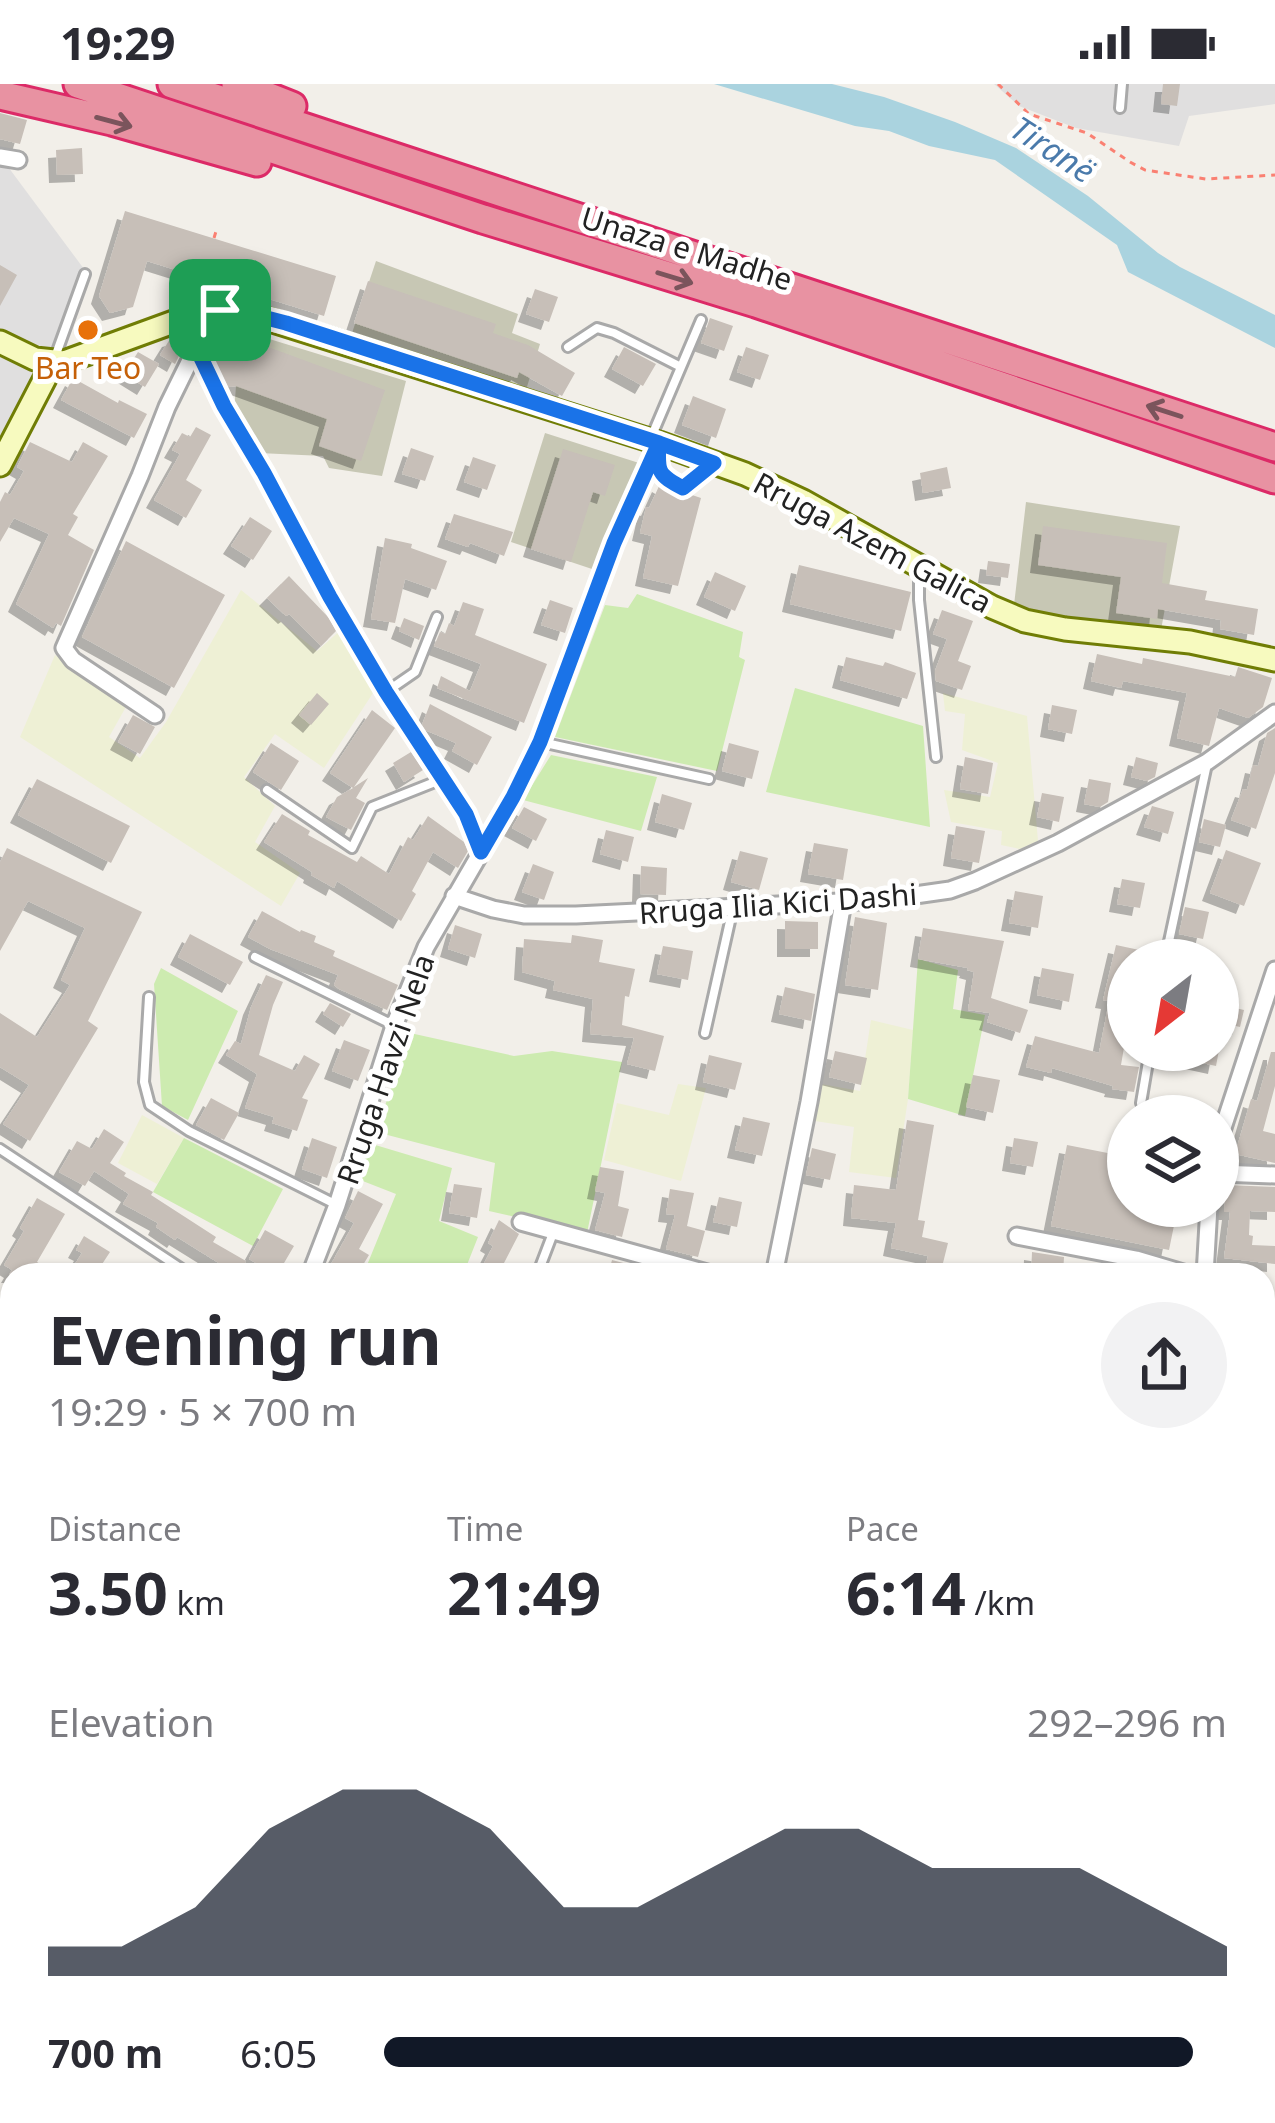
<!DOCTYPE html>
<html lang="en">
<head>
<meta charset="utf-8">
<style>
	:root { --surface:#fff; --page:#f2f2f3; --text:#2b2b33; --muted:#7c7c81; --accent:#111827 }
	body { margin:0; font-family:"Noto Sans",sans-serif; background:var(--page); color:var(--text); height:100vh; display:flex; flex-direction:column; font-size:45px; white-space:nowrap }
	* { box-sizing:border-box; margin:0 }
	p { font-size:39px; color:var(--muted) }
	.icon { flex:none; width:66px; height:66px; fill:none; stroke:currentColor; stroke-width:2; stroke-linecap:round; stroke-linejoin:round }
	.map { position:relative; flex:1; overflow:hidden }
	.sheet { position:absolute; left:0px; top:1179px; width:1275px; height:861px; display:flex; flex-direction:column; background:var(--surface); border-radius:36px 36px 0 0; box-shadow:0 3px 9px #0004 }
	.sheet>* { flex:none }
	.needle { width:78px; rotate:211deg }
	.buttons { position:absolute; left:1107px; top:855px; display:grid; gap:24px }
	.buttons a { display:grid; place-items:center; width:132px; height:132px; border-radius:50%; background:var(--surface); box-shadow:0 3px 9px #0004; font-size:60px }
	.pin { position:absolute; display:grid; place-items:center; width:102px; height:102px; color:#fff; margin:-51px; border-radius:24px; box-shadow:0 6px 18px #0006 }
	.round { display:grid; place-items:center; flex:none; width:126px; height:126px; border-radius:63px; background:var(--page) }
	.summary { display:flex; align-items:center; justify-content:space-between; height:204px; padding:0 48px }
	h1 { font-size:66px; font-weight:700; line-height:90px }
	.figures { display:grid; grid-template-columns:repeat(3,1fr); gap:18px; height:204px; padding:12px 48px }
	.figures div { display:grid; align-content:center }
	.figures b { font-size:60px; font-weight:700 }
	.figures small { font-size:33px; font-weight:400 }
	.figures p { font-size:33px }
	.chart { height:336px; padding:24px 48px }
	.chart p { display:flex; justify-content:space-between }
	.chart svg { width:100%; height:216px; margin-top:12px; fill:var(--accent); opacity:.7 }
	ul { padding:0 48px; list-style:none; font-size:39px }
	li { display:grid; grid-template-columns:192px 144px 1fr; align-items:center; height:90px }
	li i { height:30px; border-radius:15px; background:var(--accent) }
	.status { display:flex; justify-content:space-between; align-items:center; height:84px; padding:0 60px; background:var(--surface); direction:ltr }
	.status svg { height:33px; fill:currentColor }
	.map>svg:first-child { display:block }
	.residential { fill:#e0dfdf }
	.construction { fill:#c7c7b4 }
	.farmland { fill:#eef0d5 }
	.grass { fill:#cdebb0 }
	.water { fill:#aad3df }
	.building { fill:#c7bfb8; filter:url(#shadow) }
	.lines { fill:none; stroke-linecap:round; stroke-linejoin:round }
	.lane-casing { stroke:#a9a9a9; stroke-width:14 }
	.street-casing { stroke:#a9a9a9; stroke-width:21 }
	.secondary-casing { stroke:#707d05; stroke-width:27 }
	.highway-casing { stroke:#dc2a67; stroke-width:33 }
	.path { stroke:#fa8072; stroke-width:3; stroke-dasharray:6 6; stroke-linecap:butt }
	.lane { stroke:#fff; stroke-width:8 }
	.street { stroke:#fff; stroke-width:15 }
	.secondary { stroke:#f7fabf; stroke-width:21 }
	.highway { stroke:#e892a2; stroke-width:27 }
	.oneway { stroke:#7b545c }
	.route-casing { stroke:#fff; stroke-width:24 }
	.route { stroke:#1a73e8; stroke-width:15 }
	.food-dot { fill:#e8710a; stroke:#fff; stroke-width:4.5 }
	.labels { text-anchor:middle; dominant-baseline:central; stroke-width:10; stroke-linejoin:round; paint-order:stroke }
	.street-label { font-size:30px; fill:#222; stroke:#fff }
	.food-label { font-size:30px; fill:#c56008; stroke:#fff }
	.water-label { font-size:33px; font-style:italic; fill:#4a7aab; stroke:#fff }
</style>
</head>
<body>
<div class="status"><b>19:29</b><svg viewBox="0 0 49 12"><path d="M0 12V9h3v3zM5 12V6h3v6zM10 12V3h3v9zM15 12V0h3v12zM26 1h20v11H26zM47 4h2v5h-2z"/></svg></div>
<div class="map">
<svg width="1275" height="2039" viewBox="0 0 1275 2039">
	<defs>
		<filter id="shadow"><feDropShadow dx="-8" dy="8" stdDeviation="0" flood-color="#0004"/></filter>
	</defs>
	<rect width="100%" height="100%" fill="#f2efe9"/>
	<path class="residential" d="M994,0H1275V20L1189,32L1179,62L1076,44L1019,22Z
		M0,72L87,189L72,230L50,269L0,377Z"/>
	<path class="construction" d="M376,177L518,230L512,249L540,260L526,306L352,249Z
		M250,249L406,297L382,392L329,384L323,372L259,369L234,328L236,302Z
		M545,349L639,379L595,486L511,458Z
		M1026,418L1180,442L1161,546L1040,531L1014,521Z"/>
	<path class="farmland" d="M241,506L317,567L342,545L373,609L324,684L275,650L244,693L275,722L255,758L300,789L281,822L20,653L55,571L127,621L109,653L140,674L166,638Z
		M943,609L1027,632L1038,757L1020,765L1001,761L1002,747L951,738L944,706L990,713L998,679L962,666L965,630L945,627Z
		M871,936L913,946L908,1015L896,1094L849,1088L854,1043L815,1037L821,1000L860,1007Z
		M678,1000L706,1004L681,1097L604,1076L617,1019L669,1031Z
		M142,1031L184,1054L157,1100L118,1079Z"/>
	<path class="grass" d="M637,510L743,548L739,573L745,576L717,687L555,653L605,521L628,524Z
		M795,604L923,642L930,743L766,708Z
		M551,671L657,693L641,747L523,716Z
		M918,875L958,886L953,925L985,931L965,1032L908,1015Z
		M161,884L238,927L188,1036L162,1022L154,900Z
		M410,949L514,972L552,967L622,978L587,1149L489,1127L495,1079L376,1048Z
		M184,1054L283,1105L253,1162L153,1108Z
		M372,1060L452,1084L439,1137L478,1153L463,1191H363L396,1110L355,1094Z"/>
	<path class="water" d="M714,0H832L884,13L955,38L1016,64L1088,112L1158,169L1180,183L1275,231V264L1128,188L1117,161L995,76L929,62L889,47L855,42Z"/>
	<path class="building" d="M1163,0H1180L1177,22L1161,20Z
		M0,29L27,36L20,60L0,55Z
		M82,64L83,90L57,91L56,66Z
		M125,127L336,192L324,232L147,177L133,223L110,229L99,212Z
		M0,181L17,191L0,222Z
		M368,197L496,240L493,249L528,261L575,289L562,312L519,288L517,294L354,239Z
		M535,205L558,213L549,238L526,230Z
		M710,234L733,242L724,267L701,259Z
		M174,254L183,264L175,280L160,271L170,255Z
		M205,254L249,256L385,306L361,377L319,362L327,335L236,302L228,303Z
		M624,263L656,280L643,302L612,285Z
		M746,263L769,271L760,296L737,288Z
		M138,268L159,280L145,303L124,290Z
		M73,294L118,319L119,316L147,330L134,354L61,316Z
		M693,312L726,325L716,354L682,341Z
		M196,343L211,351L186,396L202,406L186,434L154,416L180,370L172,366L182,349L190,353Z
		M30,358L72,378L83,358L108,372L73,430L78,433L68,451L94,466L61,542L56,539L53,544L16,520L49,450L14,434L0,458V418L5,408L10,411L24,387L17,383Z
		M411,364L434,372L425,397L402,390Z
		M563,365L615,381L605,412L593,408L571,478L531,465Z
		M473,373L496,381L487,406L464,398Z
		M947,383L951,404L923,409L920,389Z
		M660,400L680,412L689,410L701,414L678,502L643,494L652,452L640,449L646,423L649,424Z
		M454,430L513,448L504,472L470,459L468,463L445,455Z
		M250,433L272,447L253,476L231,462Z
		M1043,442L1167,459L1162,499L1207,507L1205,516L1258,525L1254,551L1220,545L1221,536L1158,525L1157,535L1116,529L1121,493L1038,481Z
		M385,454L412,460L411,464L447,477L436,506L405,495L395,539L371,535Z
		M126,457L225,511L174,604L82,553Z
		M988,477L1010,480L1008,494L986,491Z
		M799,481L911,508L901,547L790,520Z
		M715,488L746,502L735,527L704,513Z
		M289,492L329,534L336,547L321,562L289,530L286,532L267,514Z
		M550,516L573,524L565,549L541,541Z
		M463,518L484,525L475,551L547,580L524,639L437,604L441,592L470,607L481,580L434,562L440,548L445,550L449,539L454,542Z
		M942,526L973,537L958,577L971,582L962,606L936,597L935,587L947,555L933,550Z
		M404,534L424,542L419,556L399,547Z
		M1097,570L1142,580L1143,574L1235,593L1238,583L1272,594L1263,623L1248,634L1219,624L1209,662L1177,654L1187,609L1123,597L1121,604L1091,597Z
		M846,573L883,582L885,578L916,589L907,615L840,596Z
		M317,609L329,620L311,641L299,631Z
		M430,620L492,653L477,681L452,667L456,659L425,646L422,641Z
		M1052,621L1077,626L1072,650L1048,645Z
		M372,626L395,644L354,703L368,694L356,714L365,719L351,746L326,733L337,713L353,704L330,689Z
		M133,631L155,643L140,670L118,658Z
		M1275,644V689L1256,745L1231,736L1243,705L1247,706L1253,681L1258,682L1267,649Z
		M271,659L299,677L281,706L253,688Z
		M729,659L759,667L752,695L722,687Z
		M411,668L423,686L404,698L393,679Z
		M965,673L993,679L988,710L960,705Z
		M1136,673L1158,679L1155,693L1147,697L1131,693Z
		M37,695L130,742L111,779L18,731Z
		M1089,695L1111,699L1108,718L1100,723L1084,720Z
		M1042,709L1064,713L1059,738L1037,733Z
		M662,710L692,719L684,746L655,738Z
		M1152,722L1174,728L1168,750L1144,743Z
		M524,723L547,735L536,757L512,744Z
		M282,730L310,747L308,751L357,778L361,772L389,790L408,753L413,756L428,732L464,758L468,767L458,784L433,768L412,807L416,810L401,837L337,797L334,804L311,791L312,788L264,758Z
		M1204,735L1226,741L1220,763L1199,758Z
		M956,742L985,747L979,779L951,774Z
		M606,746L634,753L628,778L600,770Z
		M814,759L848,765L843,796L808,790Z
		M7,764L142,828L88,937L98,944L30,1057L3,1040L29,1001L0,983V929L37,953L70,901L61,896L85,844L28,817L0,867V778Z
		M1226,766L1261,779L1244,822L1210,809Z
		M740,767L768,774L759,806L731,798Z
		M533,780L554,788L544,816L522,808Z
		M641,782L667,784L666,811L640,810Z
		M1122,795L1145,799L1140,824L1117,820Z
		M1015,807L1043,812L1038,844L1009,839Z
		M1185,823L1209,828L1203,855L1179,850Z
		M262,827L300,848L301,846L316,852L314,858L335,867L333,872L398,901L387,926L339,905L334,901L338,891L270,865L248,853Z
		M855,833L887,839L878,906L845,901Z
		M785,837L818,838V865H785Z
		M455,841L482,850L475,874L448,865Z
		M923,844L1004,857L991,914L1028,926L1020,949L987,938L990,929L968,926L974,888L967,886L968,884L918,875Z
		M190,850L243,878L230,901L178,873Z
		M572,851L603,856L599,878L635,885L629,913L625,912L622,941L664,952L655,987L627,980L634,954L590,950L593,915L553,906L555,897L522,888L524,855L571,859Z
		M1116,861L1158,870L1157,876H1128V909L1121,944L1127,946L1121,981L1139,983L1134,1008L1112,1005L1113,1002L1052,984L1051,989L1026,983L1035,952L1099,969L1109,917L1103,916Z
		M663,862L693,867L688,896L657,890Z
		M1042,884L1074,890L1069,918L1037,911Z
		M266,891L283,898L273,921L259,971L295,987L304,971L320,980L302,1014L308,1016L297,1047L272,1039L274,1033L245,1024L257,990L226,971L235,957L241,960L251,923Z
		M785,903L815,910L811,937L779,930Z
		M330,919L351,930L343,943L323,930Z
		M1218,920L1244,926L1240,943L1218,938Z
		M344,956L370,966L358,997L332,987Z
		M1171,966H1219L1216,982L1170,972Z
		M835,967L867,974L861,1001L829,993Z
		M1271,968H1275V1002L1263,1047L1275,1050V1079L1235,1070L1251,1015L1257,1017Z
		M709,971L742,979L735,1006L703,998Z
		M973,991L1000,996L993,1029L966,1023Z
		M211,1014L239,1029L224,1056L196,1041Z
		M743,1033L770,1039L762,1072L735,1066Z
		M907,1036L934,1041L918,1136L925,1137L922,1153L948,1159L940,1191H923L928,1172L891,1164L896,1139L851,1134L854,1101L896,1106Z
		M104,1045L124,1058L110,1079L126,1089L124,1092L153,1108L151,1111L216,1153L213,1158L246,1177L238,1191L177,1153L175,1156L156,1143L158,1139L123,1120L129,1110L94,1087L85,1102L59,1088L77,1057L92,1065Z
		M312,1054L337,1063L327,1094L302,1085Z
		M1014,1054L1038,1058L1033,1083L1010,1079Z
		M1067,1061L1128,1073V1122H1178L1169,1166L1051,1142Z
		M812,1064L836,1070L830,1096L806,1091Z
		M600,1083L624,1087L618,1122L629,1125L622,1153L595,1146L605,1109L595,1107Z
		M454,1100L482,1104L477,1134L449,1129Z
		M1226,1101L1275,1103V1128L1250,1127L1249,1151L1253,1152L1252,1161L1275,1162V1180L1224,1174L1230,1128H1224Z
		M670,1105L694,1109L687,1142L705,1147L698,1173L666,1165L675,1131L666,1130Z
		M358,1107L383,1120L359,1165L369,1171L357,1191H346L330,1182L354,1139L345,1134Z
		M719,1113L742,1118L737,1143L713,1138Z
		M37,1114L65,1130L37,1178L58,1191H9L12,1186L4,1181L24,1147L20,1144Z
		M499,1136L519,1150L504,1179L510,1181L505,1191H478L493,1162L488,1159Z
		M265,1146L294,1162L277,1191L249,1175Z
		M84,1152L110,1168L95,1191H68L82,1169L76,1166Z
		M1032,1168L1064,1173L1063,1191H1031Z
		M612,1176L635,1182L633,1191H608Z"/>
	<g class="lines">
		<g class="lane-casing">
			<path id="lane" d="M1120,24L1122,0
				M568,263L597,244L614,249L681,283
				M55,273L85,190
				M650,356L701,236
				M658,373C657,392 668,396 683,404L711,381
				M919,489V516L936,673
				M386,608L415,588L437,533
				M541,658L709,695
				M267,706L352,764L372,723L440,696
				M255,873L393,941
				M1165,876L1207,680
				M149,913L144,998L150,1021L189,1047L337,1121
				M705,949L733,824
				M1141,1019L1150,966
				M0,1065L191,1191
				M537,1191L553,1149
				M0,1275L12,1283
				M0,1408L12,1415"/>
		</g>
		<g class="street-casing">
			<path id="street" d="M0,73L18,76
				M182,234L224,322L264,389L330,513L386,608L466,730L481,768
				M155,631L73,576L64,564L140,392L167,323L196,264
				M454,812L493,825L524,831H576L880,816L950,806L975,797L1058,759L1207,678L1275,629
				M1218,1059L1275,886
				M1218,1089L1275,1091
				M521,1138L714,1191
				M1017,1152L1136,1175L1190,1191
				M310,1191L337,1121L394,942L426,863L513,713L540,658L614,459L659,359
				M774,1191L809,1018L843,818
				M1205,1191L1209,1122
				M1263,1358H1275
				M1263,1568L1275,1583
				M0,1994L12,1960
				M463,2028L464,2039
				M1102,2028L1104,2039"/>
		</g>
		<g class="secondary-casing">
			<path id="secondary" d="M0,258L35,275L64,278L201,228L220,226L263,234L659,359L745,390L803,417L992,523L1025,537L1065,545L1190,558L1275,576
				M0,381L53,279"/>
		</g>
		<g class="highway-casing">
			<path id="highway" d="M78,0L483,135L756,219L1275,395
				M172,0L1275,363
				M236,0L292,22
				M0,11L112,37L257,78"/>
		</g>
		<path class="path" d="M998,0L1029,30L1087,49L1130,78L1145,86L1206,95L1275,91
			M214,154L217,144
			M197,210L202,194"/>
		<use href="#lane" class="lane"/>
		<use href="#street" class="street"/>
		<use href="#secondary" class="secondary"/>
		<use href="#highway" class="highway"/>
	</g>
	<defs><path id="oneway-shaft" d="M-6 0H5M1.5-3L5.5 0L1.5 3" fill="none" stroke-width="1.6" stroke-linecap="round" stroke-linejoin="round" transform="scale(3)"/></defs>
	<g class="oneway">
		<use href="#oneway-shaft" transform="translate(114 38) rotate(15)"/>
		<use href="#oneway-shaft" transform="translate(675 194) rotate(17)"/>
		<use href="#oneway-shaft" transform="translate(1164 327) rotate(-162)"/>
	</g>
	<g class="lines">
		<g class="route-casing">
			<path id="route" d="M220,226L182,234L224,322L264,389L330,513L386,608L466,730L481,768L513,713L540,658L614,459L659,359L714,379L683,404C658,391 657,388 659,359L286,239L243,228L220,226"/>
		</g>
		<use href="#route" class="route"/>
	</g>
	<circle class="food-dot" cx="88" cy="246" r="12"/>
	<g class="labels">
		<g class="street-label">
			<text transform="translate(687 164) rotate(17)">Unaza e Madhe</text>
			<text transform="translate(873 458) rotate(28)">Rruga Azem Galica</text>
			<text transform="translate(778 819) rotate(-4)">Rruga Ilia Kici Dashi</text>
			<text transform="translate(385 985) rotate(-71)">Rruga Havzi Nela</text>
		</g>
		<g class="food-label">
			<text x="88" y="283">Bar Teo</text>
		</g>
		<g class="water-label">
			<text transform="translate(1053 65) rotate(33)">Tiranë</text>
		</g>
	</g>
</svg>
<div class="buttons">
<a><svg class="needle" viewBox="-14 -14 28 28"><path d="M0-13l5 13h-10z" fill="#e53935"/><path d="M0 13l5-13h-10z" fill="#7c7c81"/></svg></a>
<a><svg class="icon" aria-label="layers" viewBox="0 0 24 24"><path d="M12 4l9 5-9 5-9-5zM3 14l9 5 9-5"/></svg></a>
</div>
<div class="pin" style="left:220px;top:226px;background:#1e9e55"><svg class="icon" aria-label="arrive" viewBox="0 0 24 24"><path d="M6 21V4h12l-3 4 3 4H6"/></svg></div>
<section class="sheet">
<div class="summary"><div><h1>Evening run</h1><p>19:29 · 5 × 700 m</p></div><a class="round"><svg class="icon" aria-label="share" viewBox="0 0 24 24"><path d="M12 15V3M7 8l5-5 5 5M5 13v7h14v-7"/></svg></a></div>
<div class="figures">
<div><p>Distance</p><b>3.50<small> km</small></b></div>
<div><p>Time</p><b>21:49</b></div>
<div><p>Pace</p><b>6:14<small> /km</small></b></div>
</div>
<div class="chart"><p><span>Elevation</span>292–296 m</p>
<svg viewBox="0 0 160 44" preserveAspectRatio="none"><path d="M0 44V38L10 38L20 30L30 14L40 6L50 6L60 14L70 30L80 30L90 22L100 14L110 14L120 22L130 22L140 22L150 30L160 38V44z"/></svg>
</div>
<ul>
<li><b>700 m</b>6:05<i style="width:96%"></i></li>
</ul>
</section>
</div>
</body>
</html>
